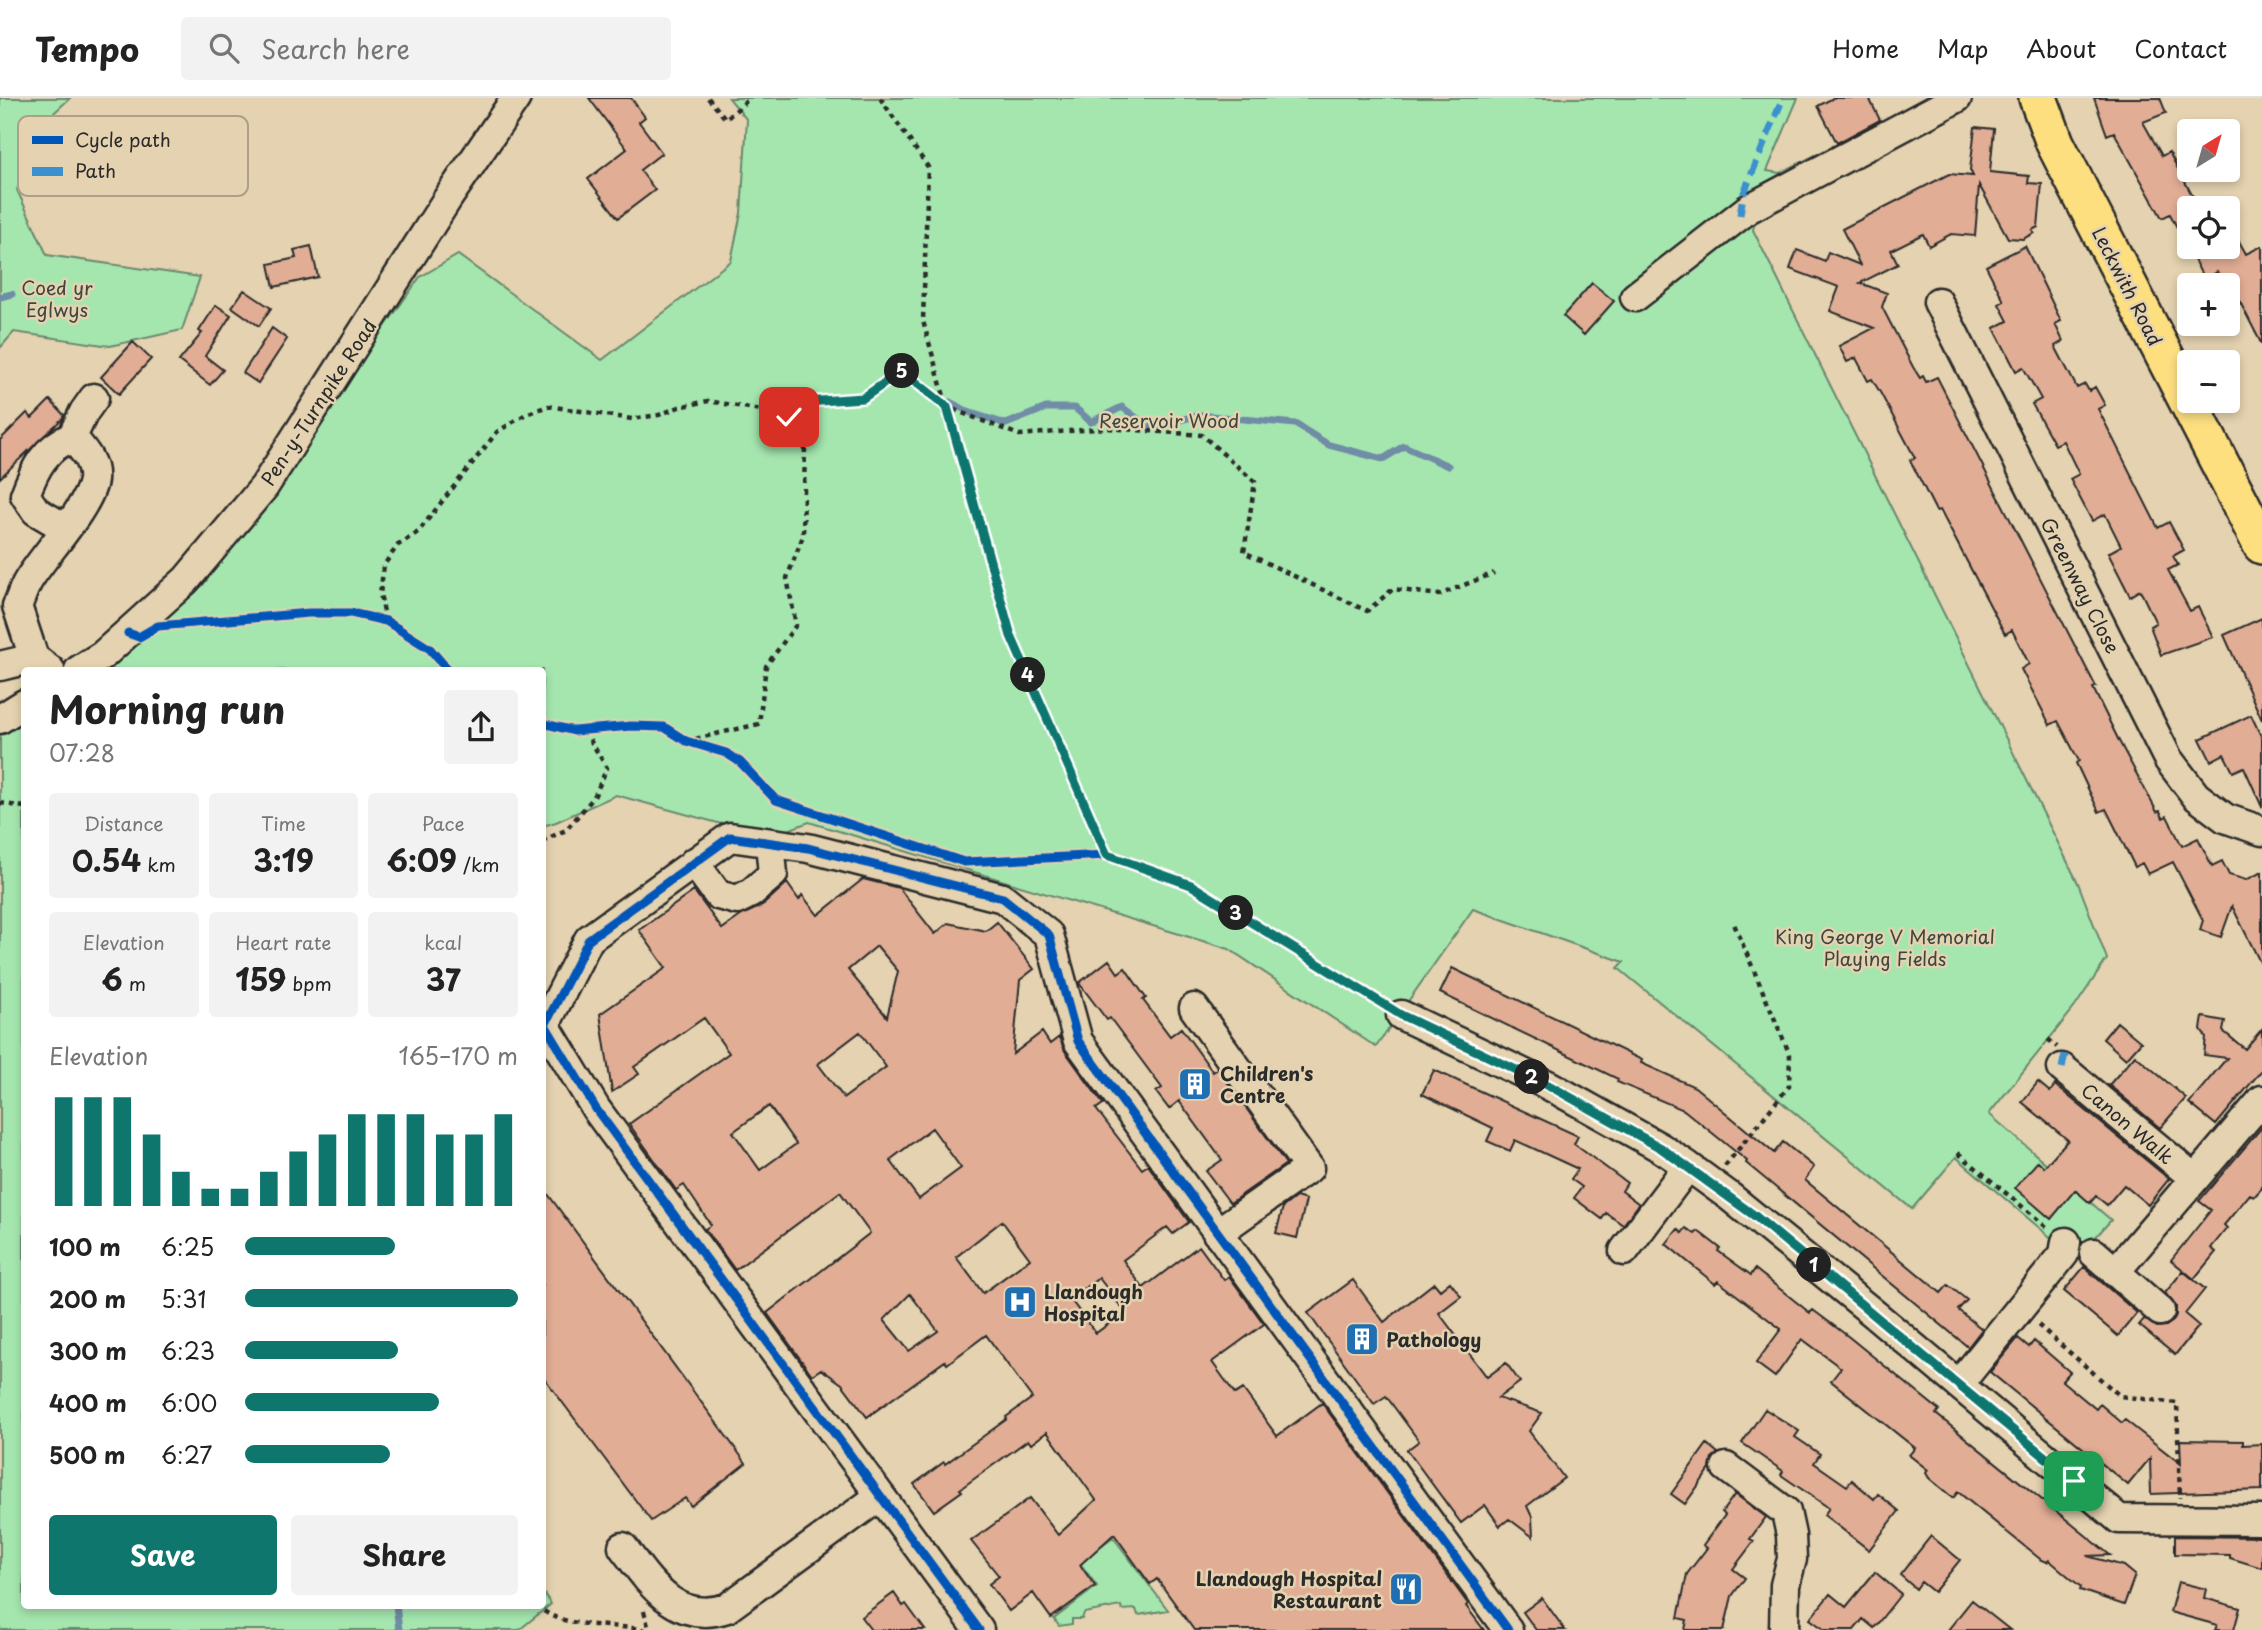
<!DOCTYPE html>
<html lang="en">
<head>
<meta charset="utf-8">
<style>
	:root { --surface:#fff; --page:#f2f2f2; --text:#222; --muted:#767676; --line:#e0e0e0; --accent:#0f766e }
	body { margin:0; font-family:"Playpen Sans",sans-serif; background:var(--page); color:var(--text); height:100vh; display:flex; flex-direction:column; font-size:26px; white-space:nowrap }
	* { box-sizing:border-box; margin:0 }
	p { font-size:23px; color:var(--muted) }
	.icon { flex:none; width:38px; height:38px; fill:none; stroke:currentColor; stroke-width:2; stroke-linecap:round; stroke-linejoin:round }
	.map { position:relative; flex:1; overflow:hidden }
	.sheet { position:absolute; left:21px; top:569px; width:525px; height:942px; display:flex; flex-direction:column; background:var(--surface); border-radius:7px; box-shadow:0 4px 10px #0003 }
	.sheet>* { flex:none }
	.needle { width:46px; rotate:37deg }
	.tools { position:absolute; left:2177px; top:21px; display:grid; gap:14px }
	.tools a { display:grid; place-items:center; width:63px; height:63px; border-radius:7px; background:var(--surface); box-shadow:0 4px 10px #0003; font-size:35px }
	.pin { position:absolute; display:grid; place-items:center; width:60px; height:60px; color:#fff; margin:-30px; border-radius:14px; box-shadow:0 4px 10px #0006 }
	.km { position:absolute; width:35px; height:35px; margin:-18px; border-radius:50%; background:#222; color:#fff; font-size:19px; line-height:35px; text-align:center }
	.round { display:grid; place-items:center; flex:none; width:74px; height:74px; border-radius:7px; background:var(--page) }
	.overview { display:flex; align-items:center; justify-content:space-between; height:119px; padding:0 28px }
	h1 { font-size:38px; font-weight:700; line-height:52px }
	.stats { display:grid; grid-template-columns:repeat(3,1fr); gap:10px; height:119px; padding:7px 28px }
	.stats div { display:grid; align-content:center; border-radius:7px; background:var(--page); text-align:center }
	.stats b { font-size:30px; font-weight:700 }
	.stats small { font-size:19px; font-weight:400 }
	.stats p { font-size:19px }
	.chart { height:196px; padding:14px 28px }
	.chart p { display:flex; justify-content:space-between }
	.chart svg { width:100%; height:126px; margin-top:7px; stroke:var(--accent); stroke-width:6 }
	.button { display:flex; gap:14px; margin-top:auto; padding:14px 28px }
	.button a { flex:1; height:80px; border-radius:7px; background:var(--accent); color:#fff; font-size:28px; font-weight:700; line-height:80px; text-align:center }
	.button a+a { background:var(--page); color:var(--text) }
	ul { padding:0 28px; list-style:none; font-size:23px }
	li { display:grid; grid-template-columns:112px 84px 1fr; align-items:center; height:52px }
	li i { height:18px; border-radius:9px; background:var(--accent) }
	header { display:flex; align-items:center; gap:42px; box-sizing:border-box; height:98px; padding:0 35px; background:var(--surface); border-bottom:2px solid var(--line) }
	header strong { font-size:33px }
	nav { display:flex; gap:38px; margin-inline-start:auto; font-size:24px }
	.search { width:490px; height:63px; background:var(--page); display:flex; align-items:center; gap:18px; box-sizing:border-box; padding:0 24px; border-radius:7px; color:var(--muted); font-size:26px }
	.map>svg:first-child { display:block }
	.green { fill:#a5e6af; stroke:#68886d; stroke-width:2 }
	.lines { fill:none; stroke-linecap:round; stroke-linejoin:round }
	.stream { stroke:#6f8ca6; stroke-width:7 }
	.building { fill:#e1ad95; stroke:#2b2b2b; stroke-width:2; fill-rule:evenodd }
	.minor-casing { stroke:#2b2b2b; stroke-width:33 }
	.major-casing { stroke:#2b2b2b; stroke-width:42 }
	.path { stroke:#2b2b2b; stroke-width:4.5; stroke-dasharray:5 5; stroke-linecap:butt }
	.minor { stroke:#e4d2b0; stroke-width:28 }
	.major { stroke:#fddf80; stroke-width:37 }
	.quiet { stroke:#3b90cd; stroke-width:7; stroke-dasharray:14 7; stroke-linecap:butt }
	.cycleway-casing { stroke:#e4d2b0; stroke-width:13 }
	.cycleway { stroke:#0057b8; stroke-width:9 }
	.route-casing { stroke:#fff; stroke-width:14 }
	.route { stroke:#0f766e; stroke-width:9 }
	.labels { text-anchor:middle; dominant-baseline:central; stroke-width:5; stroke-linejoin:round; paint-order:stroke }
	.street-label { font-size:19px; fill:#2b2b2b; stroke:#e4d2b0 }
	.park-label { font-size:19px; fill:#3d473f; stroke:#e4d2b0 }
	.poi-label { font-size:19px; font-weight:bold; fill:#2b2b2b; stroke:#e4d2b0; text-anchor:start }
	.key { fill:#e4d2b0; stroke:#aca088; stroke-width:2 }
	.key-label { font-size:19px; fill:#2b2b2b }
</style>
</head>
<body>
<header>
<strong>Tempo</strong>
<div class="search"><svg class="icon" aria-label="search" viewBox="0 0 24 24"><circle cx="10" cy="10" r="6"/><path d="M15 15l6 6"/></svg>Search here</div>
<nav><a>Home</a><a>Map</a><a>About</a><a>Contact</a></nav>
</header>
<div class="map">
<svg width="2262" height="1532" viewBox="0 0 2262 1532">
	<rect width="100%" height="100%" fill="#e4d2b0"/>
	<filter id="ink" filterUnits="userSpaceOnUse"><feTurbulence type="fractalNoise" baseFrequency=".0143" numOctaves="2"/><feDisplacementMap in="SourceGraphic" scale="14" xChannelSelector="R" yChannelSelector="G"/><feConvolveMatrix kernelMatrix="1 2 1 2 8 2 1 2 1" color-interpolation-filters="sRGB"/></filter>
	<g filter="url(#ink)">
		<path class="green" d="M0,0H70L43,25L17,92L47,157L200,179L182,232L110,248L14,234L0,250Z
			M729,0H1798L1767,73L1780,75L1928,0L1763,88L1753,132L2078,785L2107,861L2074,910L1989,1016L2111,1122L2076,1161L1956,1059L1912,1111L1618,870L1624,864L1473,811L1376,949L1229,851L809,724L769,739L616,697L556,724L543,728L542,572H107L203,487L420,179L458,157L602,262L731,163L741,115L747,22Z
			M24,621V1507H542L543,1494L551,1506L519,1532H0V636Z
			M1113,1439L1168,1512L1138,1517L1136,1511L1122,1512L1121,1508L1084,1515L1082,1521H1072V1526L1059,1528L1054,1521L1097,1488L1077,1461L1100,1444L1102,1447Z"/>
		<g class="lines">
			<path class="stream" d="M0,199L12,196
				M950,304L971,315L1006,326L1046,310H1075L1091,324L1122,309L1149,329L1201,317L1295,326L1329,347L1383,361L1404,348L1448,368
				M396,1507L399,1532"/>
		</g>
		<path class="building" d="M589,0H631L645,19L639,24L662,55L640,72L655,92L618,120L588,81L627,51Z
			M1833,0H1869L1880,22L1837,45L1818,8Z
			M2094,0H2160L2166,15L2143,24L2162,58L2169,54L2199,110H2189V149H2228V123L2246,156L2262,148V247L2239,202L2232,200L2228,192V187H2225L2217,174L2204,181L2170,116L2162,120L2114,34L2107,37Z
			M1975,29L1994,31L1990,74L2029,78L2028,85L2042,86L2038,129L2032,132L2034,135L2023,141L2008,140L1979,87L1975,138L1951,136L1929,148L1923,136L1891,152L1898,166L1860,185L1887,195L1882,209L1913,269L1920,280L1923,278L1926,284L1937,279L2096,589L2093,590L2119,643L2157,714L2160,713L2163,720L2167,718L2182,748L2198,740L2212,768L2222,763L2229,777L2246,782L2262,774V868L2232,808L2221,839L2200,832L2203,822L2173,764L2148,776L2142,765L2135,769L2106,711L2099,714L2076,665L2079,663L2058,623L2050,627L2021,571L2029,566L2012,532L2005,536L1940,412L1936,413L1910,362L1915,360L1881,296L1872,281L1868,283L1856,260L1847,264L1839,248L1874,230L1830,213L1839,189L1790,171L1797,152L1825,163L1828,154L1860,167L1842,131L1949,76L1973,78L1970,72Z
			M311,148L318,179L274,189L269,166L296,160L294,152Z
			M2025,148L2061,223L2055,226L2063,243L2055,248L2077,290L2085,286L2089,293L2095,289L2105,307L2098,311L2158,430L2169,424L2184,452L2173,458L2178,467L2168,472L2190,513L2198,509L2213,539L2161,557L2150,528L2156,525L2140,492L2130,498L2108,455L2121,448L2105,416L2092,423L2070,381L2079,376L2063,343L2055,347L2032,306L2041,301L2023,269L2016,273L1994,230L2008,223L1999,206L2004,203L1986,168Z
			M1592,185L1614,203L1584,237L1563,218Z
			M244,192L271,210L259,228L232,209Z
			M216,207L231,217L205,258L223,272L210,287L179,263L202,235L199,233Z
			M272,230L287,241L258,285L243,275Z
			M133,244L151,261L119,296L101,279Z
			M50,302L64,317L62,321L0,380V342L27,315L32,320Z
			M2262,520V622L2224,537Z
			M2251,617L2262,640V709L2244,669L2233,674L2224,656L2211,663L2200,641Z
			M863,781L899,790L935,836L948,825L986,833L997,824L1034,871L1020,882L1013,956L1042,934L1050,946L1059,939L1065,953L1103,1006L1096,1011L1142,1071L1148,1067L1189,1124L1173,1136L1167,1129L1123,1162L1143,1190L1199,1148L1224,1182L1229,1178L1264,1226L1212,1264L1235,1296L1243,1291L1277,1338L1322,1305L1468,1506L1466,1508L1484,1532H1194L1157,1481L1150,1486L1114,1436L1080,1467L1095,1488L1051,1520L1033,1495L1009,1513L989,1486L999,1478L971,1443L1030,1400L1058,1437L1096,1402L1047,1334L1031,1346L1028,1342L960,1391L962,1393L934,1413L914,1386L944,1364L945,1366L1007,1321L1006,1319L1032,1300L986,1237L947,1266L945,1263L867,1319L842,1286L821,1271L812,1277L767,1215L870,1135L840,1094L735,1172L705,1131L711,1127L684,1087L676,1092L629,1026L729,955L704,920L634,969L639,976L612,994L600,916L666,870L639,832L694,793L722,831L742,817L762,808L787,785L799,802L802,797L818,817ZM877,848L898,873L887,919L848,872ZM860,934L886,969L844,1000L818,966ZM769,1008L796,1046L760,1072L733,1034ZM932,1030L961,1070L919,1101L890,1062ZM1002,1123L1030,1161L983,1195L956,1159ZM1099,1180L1125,1214L1096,1235L1070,1201ZM910,1196L938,1233L909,1253L884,1222Z
			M1109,862L1118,875L1125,870L1146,900L1143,902L1170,938L1181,930L1213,974L1218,971L1286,1066L1230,1105L1206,1073L1222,1062L1179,1003L1169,1011L1156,994L1162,990L1110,920L1107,922L1079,885Z
			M1452,870L1642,962L1641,965L1695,989L1774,1055L1783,1044L1814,1069L1805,1082L1941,1195L1948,1187L1967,1202L1958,1212L1982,1231L1968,1249L1746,1065L1747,1063L1684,1012L1617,984L1618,981L1440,895Z
			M2203,919L2225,923L2223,933L2245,951L2262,931V972L2216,1027L2189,1005L2227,960L2204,957L2206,939L2201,931Z
			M2117,924L2141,944L2126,961L2103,941Z
			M2135,957L2186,1000L2160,1030L2109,987Z
			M1434,972L1578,1038L1574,1046L1627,1085L1622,1093L1639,1106L1623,1127L1606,1115L1602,1121L1574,1100L1582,1089L1571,1081L1578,1071L1515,1042L1510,1053L1487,1043L1493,1030L1422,996Z
			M2038,984L2050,994L2055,987L2169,1081L2148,1107L2124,1087L2107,1107L2096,1098L2090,1105L2075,1092L2051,1121L2015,1090L2038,1063L2044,1069L2068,1042L2022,1004Z
			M2262,1029V1090L2254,1099L2250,1096L2224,1127L2227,1130L2211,1150L2216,1154L2194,1181L2171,1162L2211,1112L2199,1103Z
			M542,1088L746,1365L691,1408L685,1400L651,1423L542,1277Z
			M1296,1099L1306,1102L1297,1140L1276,1135L1283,1109Z
			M1686,1130L1695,1136L1698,1133L1720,1150L1718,1153L1751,1177L1755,1171L1810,1215L1813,1212L1849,1239L1939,1312L1936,1316L2110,1457L2087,1458L2124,1468L2135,1477L2124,1507L2080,1492L2081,1489L2049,1462L2047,1464L2040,1461L1958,1394L1953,1400L1929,1380L1926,1375L1928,1372L1909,1357L1915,1350L1831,1283L1841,1270L1802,1241L1775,1279L1756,1265L1781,1231L1718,1183L1715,1186L1666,1146L1678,1131L1682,1135Z
			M2084,1169L2137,1215L2118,1238L2064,1193Z
			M2183,1173L2205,1191L2185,1216L2199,1228L2175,1257L2139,1227L2144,1221L2157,1229L2166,1228L2173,1223L2176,1217V1208L2165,1195Z
			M1353,1182L1384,1224L1434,1185L1440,1192L1450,1184L1461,1198L1439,1215L1487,1279L1506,1265L1520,1284L1498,1300L1542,1315L1529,1333L1564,1380L1527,1408L1532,1419L1533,1439L1509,1421L1500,1428L1485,1407L1461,1425L1407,1352L1419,1343L1386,1298L1374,1306L1308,1215Z
			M2018,1240L2029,1249L2034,1243L2070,1274L2062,1283L2096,1311L2100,1306L2122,1325L2125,1322L2181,1366L2180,1342L2243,1343V1347L2262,1346V1392L2151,1396L2150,1360L2128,1387L1990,1274Z
			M1765,1311L1799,1333L1795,1339L1820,1356L1814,1365L1847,1388L1852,1382L1874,1401L1878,1396L1899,1413L1869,1452L1824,1417L1829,1410L1781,1377L1783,1373L1742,1345Z
			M1707,1346L1718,1355L1712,1360L1710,1371L1685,1406L1671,1396Z
			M1735,1396L1766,1419L1750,1441L1754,1443L1733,1471L1745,1480L1732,1498L1724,1532H1685L1687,1522L1678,1520L1687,1476L1707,1450L1703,1447L1725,1417L1722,1414Z
			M1931,1438L1960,1462L1934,1494L1921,1484L1916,1491L1900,1477Z
			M2175,1438L2262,1439V1470L2230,1460V1457L2175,1456Z
			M1875,1474L1901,1496L1874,1530L1863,1521L1854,1532H1825L1810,1521L1830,1496L1846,1509Z
			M2178,1484L2206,1491L2204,1500L2240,1510L2234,1532H2215L2217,1527L2170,1514Z
			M894,1495L903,1508L906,1506L925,1532H871L861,1519Z
			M1542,1500L1565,1532H1536L1523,1514Z
			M1972,1502L2010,1532H1948Z"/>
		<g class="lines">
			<g class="minor-casing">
				<path id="minor" d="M1635,199L1748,111L1957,0
					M1938,204L2168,661L2196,698L2225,720L2262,733
					M65,430L36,413L25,397C35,370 45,350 72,339
					M34,560L17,508C21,500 23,491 28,483C42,459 90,408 93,382C95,364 83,352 72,339L84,314L94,300
					M0,568L34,560L50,572
					M79,572L103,557L186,482L264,389L448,100L516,0
					M0,621L24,606
					M694,764L718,797L737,802L751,795L773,776L770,745
					M1194,910L1309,1070L1217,1135
					M1401,917L1550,988L1661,1050L1688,1068L1729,1098L1878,1219L2119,1421L2262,1422
					M2062,970L2194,1080
					M1624,1153L1688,1068
					M2094,1155L2160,1213
					M2115,1174L2262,1002
					M1959,1286L2064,1156L2066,1144
					M1726,1369L1786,1414L1791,1437L1792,1461L1785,1487L1784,1532
					M623,1449C650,1485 676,1527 727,1510L880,1398
					M979,1532L596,1011L545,927L589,841L730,739L808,750L1003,800L1049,837L1078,943L1508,1532"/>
			</g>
			<g class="major-casing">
				<path id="major" d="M2038,0L2055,45L2077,88L2262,447"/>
			</g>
			<path class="path" d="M708,0L726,21L750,0
				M880,0L928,69L923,223L1011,538L1107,757
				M386,523L380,496L384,467L398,447L418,434L497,334L526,316L548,308L632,321L659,317L679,309L708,303L761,312L805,326
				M175,527C231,522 334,504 385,522C409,531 433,554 448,572
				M542,625L574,633L631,628L664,629L686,643L726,655L740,664L776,702L931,753
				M686,643L759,626L766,568L796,527L787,480L803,438L806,304L863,300L902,273L947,309L1019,337L1108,330L1202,337L1255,384L1244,454L1367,513L1393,491L1439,497L1494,475
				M0,705L24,709
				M542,743L566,732L594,699L607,670L584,632
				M969,764L1107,757L1191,787L1380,904
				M2048,941L2057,949
				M1958,1055L2049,1131
				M1725,1068L1789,988L1790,957L1734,826
				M2038,1227L2120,1298L2177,1305L2180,1400
				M536,1507C562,1532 610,1525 645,1532
				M644,1513L649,1532"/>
			<use href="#minor" class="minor"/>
			<use href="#major" class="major"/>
			<path class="quiet" d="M1740,117L1743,97L1783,0
				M2062,970L2065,956"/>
			<g class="cycleway-casing">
				<path id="cycleway" d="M128,535L139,539L158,528L309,515H351L386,523L430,551L448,572
					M542,625L574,633L631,628L664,629L686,643L726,655L740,664L776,702L964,764L1107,757L1191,787L1401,917
					M979,1532L596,1011L545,927L589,841L730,739L808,750L1003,800L1049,837L1078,943L1508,1532"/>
			</g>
			<use href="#cycleway" class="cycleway"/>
		</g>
	</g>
	<g class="lines" filter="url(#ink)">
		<g class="route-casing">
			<path id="route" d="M789,319L805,326L806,304L863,300L902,273L947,309L1011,538L1107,757L1191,787L1401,917L1550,988L1661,1050L1755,1118L2074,1383"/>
		</g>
		<use href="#route" class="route"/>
	</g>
	<defs>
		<g id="building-square" transform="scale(1.75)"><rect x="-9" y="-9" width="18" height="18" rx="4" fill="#1f6fb2" stroke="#e4d2b0"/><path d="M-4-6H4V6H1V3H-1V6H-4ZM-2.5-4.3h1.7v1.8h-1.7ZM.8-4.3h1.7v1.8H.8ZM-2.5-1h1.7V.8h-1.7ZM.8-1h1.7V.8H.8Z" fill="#fff"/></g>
		<g id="hospital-square" transform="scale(1.75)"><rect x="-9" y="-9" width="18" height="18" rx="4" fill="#1f6fb2" stroke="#e4d2b0"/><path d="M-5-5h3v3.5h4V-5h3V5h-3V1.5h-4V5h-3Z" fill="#fff"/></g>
		<g id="restaurant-square" transform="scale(1.75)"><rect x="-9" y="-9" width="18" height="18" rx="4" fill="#1f6fb2" stroke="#e4d2b0"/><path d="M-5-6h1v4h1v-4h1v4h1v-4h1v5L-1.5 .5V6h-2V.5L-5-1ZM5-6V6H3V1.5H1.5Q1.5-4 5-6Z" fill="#fff"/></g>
	</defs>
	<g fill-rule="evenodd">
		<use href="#building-square" x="1195" y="986"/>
		<use href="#hospital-square" x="1020" y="1204"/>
		<use href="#building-square" x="1362" y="1241"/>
		<use href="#restaurant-square" x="1406" y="1491"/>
	</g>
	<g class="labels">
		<g class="street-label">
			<text transform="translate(2128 188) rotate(63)">Leckwith Road</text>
			<text transform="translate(318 304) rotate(-57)">Pen-y-Turnpike Road</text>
			<text transform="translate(2081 487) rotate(63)">Greenway Close</text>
			<text transform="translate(2128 1025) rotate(40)">Canon Walk</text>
		</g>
		<g class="park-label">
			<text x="57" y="189">Coed yr<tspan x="57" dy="22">Eglwys</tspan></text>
			<text x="1169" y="322">Reservoir Wood</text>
			<text x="1885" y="838">King George V Memorial<tspan x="1885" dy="22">Playing Fields</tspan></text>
		</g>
		<g class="poi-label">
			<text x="1220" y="975">Children's<tspan x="1220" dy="22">Centre</tspan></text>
			<text x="1044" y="1193">Llandough<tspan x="1044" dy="22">Hospital</tspan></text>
			<text x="1386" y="1241">Pathology</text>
			<text x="1382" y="1480" text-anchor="end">Llandough Hospital<tspan x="1382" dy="22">Restaurant</tspan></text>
		</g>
	</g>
	<rect x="18" y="18" width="230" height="80" rx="10" class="key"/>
	<rect x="32" y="38" width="31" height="8" fill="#0057b8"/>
	<rect x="32" y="69" width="31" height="9" fill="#3b90cd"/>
	<g class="key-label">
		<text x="75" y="49">Cycle path</text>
		<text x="75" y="80">Path</text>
	</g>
</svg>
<div class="tools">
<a><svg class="needle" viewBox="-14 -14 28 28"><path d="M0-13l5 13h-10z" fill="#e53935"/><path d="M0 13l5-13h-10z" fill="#767676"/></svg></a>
<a><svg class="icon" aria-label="locate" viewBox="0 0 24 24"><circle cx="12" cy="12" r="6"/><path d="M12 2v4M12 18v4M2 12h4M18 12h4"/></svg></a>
<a>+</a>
<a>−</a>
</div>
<div class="pin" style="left:2074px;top:1383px;background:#1e9e55"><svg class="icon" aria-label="arrive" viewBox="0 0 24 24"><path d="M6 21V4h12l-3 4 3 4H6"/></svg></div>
<div class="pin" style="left:789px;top:319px;background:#d93025"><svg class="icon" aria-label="check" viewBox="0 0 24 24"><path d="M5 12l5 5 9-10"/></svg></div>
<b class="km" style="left:1814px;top:1167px">1</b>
<b class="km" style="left:1532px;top:979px">2</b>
<b class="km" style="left:1236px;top:815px">3</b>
<b class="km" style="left:1028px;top:577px">4</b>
<b class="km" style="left:902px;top:273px">5</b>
<section class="sheet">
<div class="overview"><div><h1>Morning run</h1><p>07:28</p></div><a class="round"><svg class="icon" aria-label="share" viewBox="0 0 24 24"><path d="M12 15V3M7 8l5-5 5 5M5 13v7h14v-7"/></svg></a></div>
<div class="stats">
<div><p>Distance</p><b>0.54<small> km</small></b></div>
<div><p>Time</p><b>3:19</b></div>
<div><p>Pace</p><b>6:09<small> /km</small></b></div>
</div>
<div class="stats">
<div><p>Elevation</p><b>6<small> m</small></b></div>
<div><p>Heart rate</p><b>159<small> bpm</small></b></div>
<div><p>kcal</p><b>37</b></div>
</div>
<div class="chart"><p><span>Elevation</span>165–170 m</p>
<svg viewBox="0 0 160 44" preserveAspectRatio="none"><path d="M5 44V6M15 44V6M25 44V6M35 44V19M45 44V32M55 44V38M65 44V38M75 44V32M85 44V25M95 44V19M105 44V12M115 44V12M125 44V12M135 44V19M145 44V19M155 44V12"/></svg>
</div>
<ul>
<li><b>100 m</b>6:25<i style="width:55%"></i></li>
<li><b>200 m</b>5:31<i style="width:100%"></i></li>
<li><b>300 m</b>6:23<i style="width:56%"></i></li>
<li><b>400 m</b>6:00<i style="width:71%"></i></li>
<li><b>500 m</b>6:27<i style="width:53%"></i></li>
</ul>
<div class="button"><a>Save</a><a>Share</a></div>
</section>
</div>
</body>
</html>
